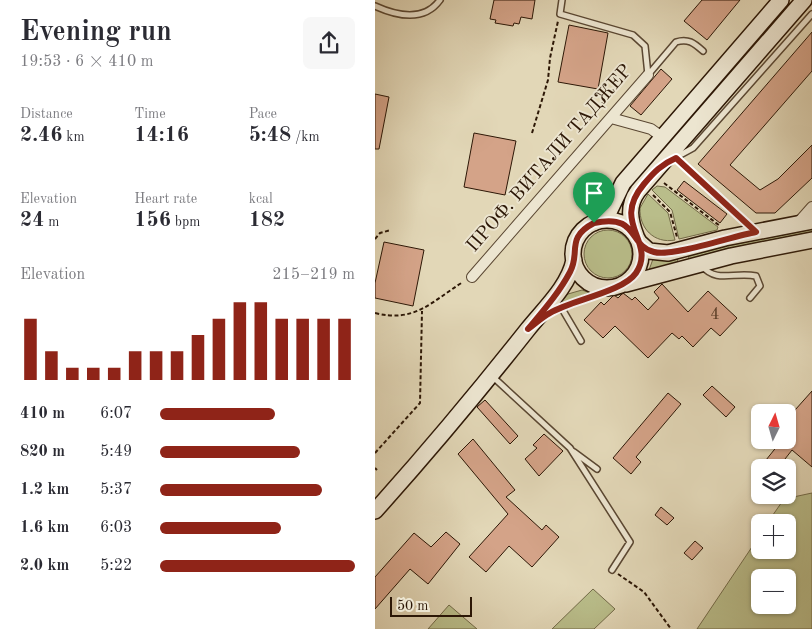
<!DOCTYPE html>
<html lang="en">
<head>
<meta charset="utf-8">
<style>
	:root { --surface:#fff; --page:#f7f7f7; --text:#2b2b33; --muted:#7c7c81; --accent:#8f2418 }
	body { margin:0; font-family:"Old Standard TT",serif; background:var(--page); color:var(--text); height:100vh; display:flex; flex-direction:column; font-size:19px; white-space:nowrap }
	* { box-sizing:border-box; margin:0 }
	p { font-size:16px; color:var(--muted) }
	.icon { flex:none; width:28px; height:28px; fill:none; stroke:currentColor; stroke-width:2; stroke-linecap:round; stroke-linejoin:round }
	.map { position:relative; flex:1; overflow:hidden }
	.details { display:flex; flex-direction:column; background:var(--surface); width:375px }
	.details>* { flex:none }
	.needle { width:32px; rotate:5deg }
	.controls { position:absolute; left:376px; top:404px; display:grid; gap:10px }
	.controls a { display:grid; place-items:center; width:45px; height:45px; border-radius:8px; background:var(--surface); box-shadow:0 1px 4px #0004; font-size:25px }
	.scale { position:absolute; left:15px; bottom:12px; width:82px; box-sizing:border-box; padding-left:5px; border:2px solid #2c1706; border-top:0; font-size:14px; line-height:18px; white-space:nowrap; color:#2c1706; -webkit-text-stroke:4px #ece5d0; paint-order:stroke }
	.pin { position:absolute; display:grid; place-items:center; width:42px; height:42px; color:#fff; margin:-51px -21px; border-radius:50% 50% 50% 0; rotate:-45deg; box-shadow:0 0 5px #0007 }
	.pin .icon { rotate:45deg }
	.round { display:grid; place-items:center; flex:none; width:52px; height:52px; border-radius:8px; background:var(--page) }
	.summary { display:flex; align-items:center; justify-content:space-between; height:85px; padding:0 20px }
	h1 { font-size:28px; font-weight:700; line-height:38px }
	.figures { display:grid; grid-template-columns:repeat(3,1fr); gap:8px; height:85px; padding:5px 20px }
	.figures div { display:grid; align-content:center }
	.figures b { font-size:21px; font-weight:700 }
	.figures small { font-size:14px; font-weight:400 }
	.figures p { font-size:14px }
	.chart { height:140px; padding:10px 20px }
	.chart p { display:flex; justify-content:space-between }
	.chart svg { width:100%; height:90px; margin-top:5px; stroke:var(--accent); stroke-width:6 }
	ul { padding:0 20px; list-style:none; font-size:16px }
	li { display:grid; grid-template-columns:80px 60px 1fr; align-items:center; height:38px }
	li i { height:12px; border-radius:6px; background:var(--accent) }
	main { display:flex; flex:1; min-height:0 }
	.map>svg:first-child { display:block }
	.green { fill:#b9bd8a; stroke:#726a48; fill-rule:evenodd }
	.building { fill:#d4a388; stroke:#2c1706 }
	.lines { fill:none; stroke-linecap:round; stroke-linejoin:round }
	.service-casing { stroke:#5a4732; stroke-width:8 }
	.minor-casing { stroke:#5a4732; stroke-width:12 }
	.secondary-casing { stroke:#2c1706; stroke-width:18 }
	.path { stroke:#2c1706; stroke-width:2; stroke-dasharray:4 2.5; stroke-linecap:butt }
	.service { stroke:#ece5d0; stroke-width:5 }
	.minor { stroke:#ece5d0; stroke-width:10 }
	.secondary { stroke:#ece5d0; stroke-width:15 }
	.route-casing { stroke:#fff; stroke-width:10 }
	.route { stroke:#8f2418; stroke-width:6 }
	.labels { text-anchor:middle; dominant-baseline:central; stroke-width:4; stroke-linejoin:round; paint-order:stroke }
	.number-label { font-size:16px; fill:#563a26 }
	.street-label { font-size:19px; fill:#2c1706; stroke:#ece5d0 }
</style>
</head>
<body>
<main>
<section class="details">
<div class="summary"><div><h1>Evening run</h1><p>19:53 · 6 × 410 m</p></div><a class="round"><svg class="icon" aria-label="share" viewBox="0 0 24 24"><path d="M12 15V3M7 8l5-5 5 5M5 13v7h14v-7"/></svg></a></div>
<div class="figures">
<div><p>Distance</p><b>2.46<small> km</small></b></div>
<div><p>Time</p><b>14:16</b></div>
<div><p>Pace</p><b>5:48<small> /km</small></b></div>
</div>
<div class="figures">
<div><p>Elevation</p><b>24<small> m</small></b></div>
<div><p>Heart rate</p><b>156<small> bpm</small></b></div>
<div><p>kcal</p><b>182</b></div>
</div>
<div class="chart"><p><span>Elevation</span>215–219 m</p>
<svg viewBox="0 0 160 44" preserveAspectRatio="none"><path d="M5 44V14M15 44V30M25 44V38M35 44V38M45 44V38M55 44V30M65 44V30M75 44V30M85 44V22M95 44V14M105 44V6M115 44V6M125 44V14M135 44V14M145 44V14M155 44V14"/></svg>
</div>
<ul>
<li><b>410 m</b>6:07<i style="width:59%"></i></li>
<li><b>820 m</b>5:49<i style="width:72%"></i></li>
<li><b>1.2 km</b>5:37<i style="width:83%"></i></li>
<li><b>1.6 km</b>6:03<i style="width:62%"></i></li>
<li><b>2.0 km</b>5:22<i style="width:100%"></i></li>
</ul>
</section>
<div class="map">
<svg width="437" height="629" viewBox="0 0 437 629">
	<rect width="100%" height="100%" fill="#e2d7b7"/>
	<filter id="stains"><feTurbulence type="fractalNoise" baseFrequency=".004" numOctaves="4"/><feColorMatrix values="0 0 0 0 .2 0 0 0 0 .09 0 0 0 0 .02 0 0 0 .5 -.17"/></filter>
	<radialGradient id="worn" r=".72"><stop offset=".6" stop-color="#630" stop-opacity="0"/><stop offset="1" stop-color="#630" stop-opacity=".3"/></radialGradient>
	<path class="green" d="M306,127L307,130L267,177L263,174Z
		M282,186L290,187L343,227L342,230L304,239L297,210L277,190Z
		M273,194L293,213L300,240C279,244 264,228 265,208Z
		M437,227V233L314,259L313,255L375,239Z
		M209 254a24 24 0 1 1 48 0a24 24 0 1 1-48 0Z
		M302,258L303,262L274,270L278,259Z
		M207,290L218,294L184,304L193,294Z
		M437,493V629H322L385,535V550H412V522H393L409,499ZM385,578H412V605H385Z
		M218,589L240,609L219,629H177Z
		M74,605L102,629H53Z"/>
	<path class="building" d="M119,0H160L157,19L146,17L144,24L139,23L138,26L120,23L121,20L115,19Z
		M327,0H365L332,40L309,21Z
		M194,25L233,33L223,89L183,82Z
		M437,32V71L355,165L385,190L403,179L437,145V178L400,213H381L323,164Z
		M286,69L297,79L266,115L255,106Z
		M0,94L14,97L4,149H0Z
		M99,133L141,141L130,195L89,187Z
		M309,181L352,214L345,223L302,190Z
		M9,242L49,250L38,306L0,298V283Z
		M287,284L313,312L333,291L362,318L345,336L336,328L318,347L307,336L304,339L297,333L273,358L240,326L228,338L209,320L226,302L229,305L239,295L243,298L248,293L257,300L260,297L273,310L284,298L279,292Z
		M337,386L360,407L351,417L328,395Z
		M437,391V467L417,450L403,468H400L391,460L407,440H412V419Z
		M293,393L306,404L261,457L266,462L256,474L238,458Z
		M110,400L143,436L135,444L102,407Z
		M169,434L188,451L164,476L150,459L162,448L158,445Z
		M98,439L140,490L131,497L167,530L171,525L184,537L157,567L134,546L111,572L94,557L133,514L83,454Z
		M286,507L299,518L292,525L280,515Z
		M71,532L85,544L53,584L35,569L0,609V577L39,533L56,547Z
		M320,541L328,548L317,560L309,553Z"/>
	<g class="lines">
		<g class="service-casing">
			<path id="service" d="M187,0L185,14L258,35L270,46L273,75
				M0,6C22,16 49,22 65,0
				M273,75L301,42C313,38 319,43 328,51
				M301,158L378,229
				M296,160L318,148L437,14
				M327,266C342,284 360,271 381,276L385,286L375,298
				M186,307L206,341
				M174,313L236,288
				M118,377L195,448L255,542L237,570
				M199,452L222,469"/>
		</g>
		<g class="minor-casing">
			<path id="minor" d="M236,118L276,129L287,137
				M422,224L437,207
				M97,277L273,75"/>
		</g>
		<g class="secondary-casing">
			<path id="secondary" d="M198 254a34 34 0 1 1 68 0a34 34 0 1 1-68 0Z
				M219,223L234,212L248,183L406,0
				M261,236C255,220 252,206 263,191L429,0
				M264,242L274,251L293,253L350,238L437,221
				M251,284L356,256L437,240
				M0,511C53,452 104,391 153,329C169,309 194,286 199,260"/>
		</g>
		<path class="path" d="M157,133L173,80L175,58L183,21
			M289,183L345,226
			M278,195L295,212L302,237
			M0,239L5,233L16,230
			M0,313C40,323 56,302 88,282
			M0,453L45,403L47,311
			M0,468L2,470
			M243,574L269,592L296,629"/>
		<use href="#service" class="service"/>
		<use href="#minor" class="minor"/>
		<use href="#secondary" class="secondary"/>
	</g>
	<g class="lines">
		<g class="route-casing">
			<path id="route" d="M219,223C190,238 206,252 195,272C184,293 168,311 153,329C160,324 167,317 175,313C196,300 248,292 261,273C282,241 235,224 269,184C279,172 287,164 301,158L381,232C358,236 298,257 279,252C253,246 264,213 219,223"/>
		</g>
		<use href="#route" class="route"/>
	</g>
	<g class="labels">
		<g class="number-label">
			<text x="340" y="315">4</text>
		</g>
		<g class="street-label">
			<text transform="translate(175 159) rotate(-49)">ПРОФ. ВИТАЛИ ТАДЖЕР</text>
		</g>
	</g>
	<rect width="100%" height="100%" filter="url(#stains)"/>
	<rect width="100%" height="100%" fill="url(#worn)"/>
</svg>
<div class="controls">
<a><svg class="needle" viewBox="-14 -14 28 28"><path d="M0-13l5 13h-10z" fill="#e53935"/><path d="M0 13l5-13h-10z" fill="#7c7c81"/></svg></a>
<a><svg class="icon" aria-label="layers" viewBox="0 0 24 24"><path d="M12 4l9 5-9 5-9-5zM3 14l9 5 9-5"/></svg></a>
<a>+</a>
<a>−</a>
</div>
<div class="scale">50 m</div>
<div class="pin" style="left:219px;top:223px;background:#1e9e55"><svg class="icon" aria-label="arrive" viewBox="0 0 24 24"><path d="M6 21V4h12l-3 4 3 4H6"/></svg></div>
</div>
</main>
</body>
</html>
